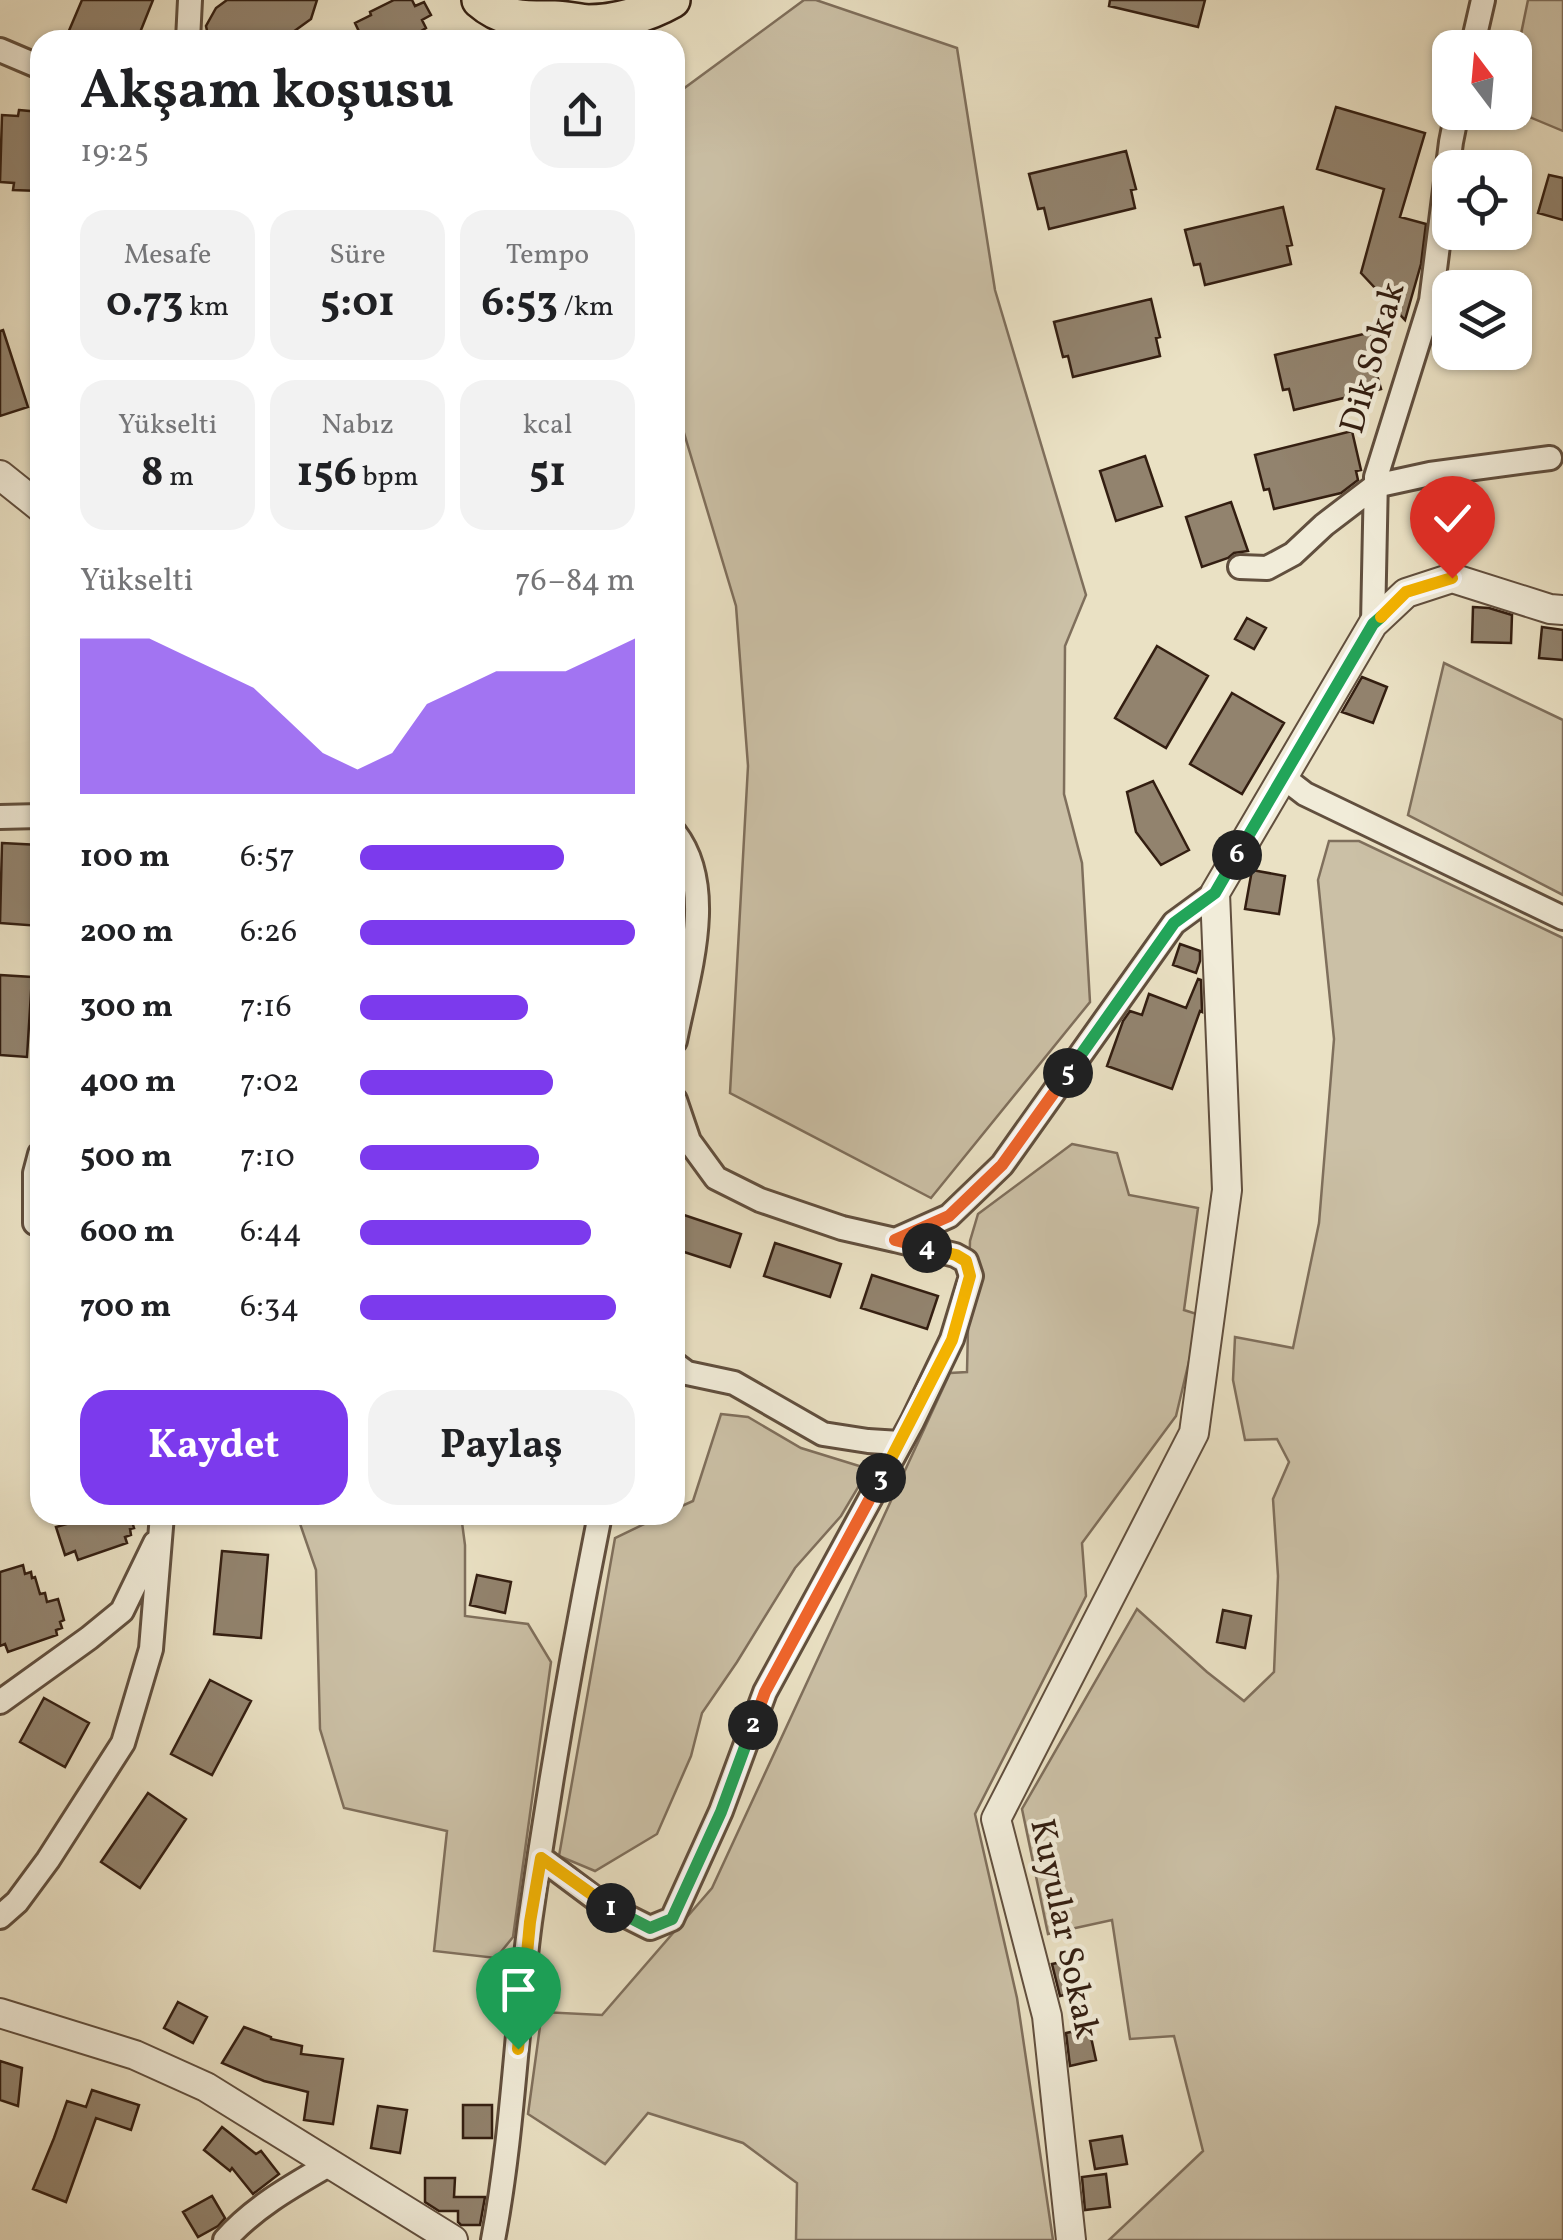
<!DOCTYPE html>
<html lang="tr">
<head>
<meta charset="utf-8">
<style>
	:root { --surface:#fff; --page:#f2f2f2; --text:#202124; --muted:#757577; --accent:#7c3aed }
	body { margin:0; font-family:Vollkorn,serif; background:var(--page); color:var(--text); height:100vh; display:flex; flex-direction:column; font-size:38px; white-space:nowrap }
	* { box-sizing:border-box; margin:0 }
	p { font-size:32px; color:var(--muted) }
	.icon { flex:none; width:55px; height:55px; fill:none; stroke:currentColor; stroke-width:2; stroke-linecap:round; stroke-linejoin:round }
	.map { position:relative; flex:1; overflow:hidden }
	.drawer { position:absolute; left:30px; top:30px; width:655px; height:1495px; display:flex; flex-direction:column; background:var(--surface); border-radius:30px; box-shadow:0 2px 8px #0004 }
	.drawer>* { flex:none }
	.needle { width:65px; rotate:344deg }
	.tools { position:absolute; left:1432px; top:30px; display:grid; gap:20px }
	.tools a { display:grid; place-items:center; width:100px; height:100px; border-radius:20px; background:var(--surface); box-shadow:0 2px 8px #0004; font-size:50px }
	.pin { position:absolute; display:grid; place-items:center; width:85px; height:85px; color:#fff; margin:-102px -42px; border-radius:50% 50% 50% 0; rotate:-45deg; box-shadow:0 0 10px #0007 }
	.pin .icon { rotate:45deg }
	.km { position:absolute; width:50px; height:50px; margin:-25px; border-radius:50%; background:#222; color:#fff; font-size:28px; line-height:50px; text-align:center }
	.round { display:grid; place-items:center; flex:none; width:105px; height:105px; border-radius:30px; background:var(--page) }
	.summary { display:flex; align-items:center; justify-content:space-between; height:170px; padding:0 50px }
	h1 { font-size:55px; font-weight:700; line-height:75px }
	.stats { display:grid; grid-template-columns:repeat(3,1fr); gap:15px; height:170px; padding:10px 50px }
	.stats div { display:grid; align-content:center; border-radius:25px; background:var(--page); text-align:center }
	.stats b { font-size:42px; font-weight:700 }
	.stats small { font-size:28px; font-weight:400 }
	.stats p { font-size:28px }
	.chart { height:280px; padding:20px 50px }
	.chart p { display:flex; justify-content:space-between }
	.chart svg { width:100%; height:180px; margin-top:10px; fill:var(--accent); opacity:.7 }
	.action { display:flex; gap:20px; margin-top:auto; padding:20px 50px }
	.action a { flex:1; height:115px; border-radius:30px; background:var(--accent); color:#fff; font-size:40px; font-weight:700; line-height:115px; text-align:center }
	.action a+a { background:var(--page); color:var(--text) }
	ul { padding:0 50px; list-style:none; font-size:32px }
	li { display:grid; grid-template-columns:160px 120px 1fr; align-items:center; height:75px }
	li i { height:25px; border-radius:12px; background:var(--accent) }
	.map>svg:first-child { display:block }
	.green { fill:#cbc0a6; stroke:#7f6f5c; stroke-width:2.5 }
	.building { fill:#92836e; stroke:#331e11; stroke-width:2.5 }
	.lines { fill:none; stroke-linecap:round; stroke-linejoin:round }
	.minor-casing { stroke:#614f3e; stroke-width:28 }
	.tertiary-casing { stroke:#614f3e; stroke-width:32 }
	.primary-casing { stroke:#331e11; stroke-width:40 }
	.minor { stroke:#f1ecd9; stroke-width:22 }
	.tertiary { stroke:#f1ecd9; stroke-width:28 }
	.primary { stroke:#eae1c4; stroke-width:35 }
	.split-1-casing { stroke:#fff; stroke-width:20 }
	.split-2-casing { stroke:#fff; stroke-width:20 }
	.split-3-casing { stroke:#fff; stroke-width:20 }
	.split-4-casing { stroke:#fff; stroke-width:20 }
	.split-5-casing { stroke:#fff; stroke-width:20 }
	.split-6-casing { stroke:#fff; stroke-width:20 }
	.split-7-casing { stroke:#fff; stroke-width:20 }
	.split-8-casing { stroke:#fff; stroke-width:20 }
	.split-1 { stroke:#f5b400; stroke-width:12 }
	.split-2 { stroke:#22a559; stroke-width:12 }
	.split-3 { stroke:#f0652b; stroke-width:12 }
	.split-4 { stroke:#f5b400; stroke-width:12 }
	.split-5 { stroke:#f0652b; stroke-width:12 }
	.split-6 { stroke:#22a559; stroke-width:12 }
	.split-7 { stroke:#22a559; stroke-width:12 }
	.split-8 { stroke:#f5b400; stroke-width:12 }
	.labels { text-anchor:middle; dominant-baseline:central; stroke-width:9; stroke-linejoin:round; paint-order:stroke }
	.street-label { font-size:35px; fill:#331e11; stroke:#f1ecd9 }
</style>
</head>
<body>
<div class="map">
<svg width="1563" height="2240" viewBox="0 0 1563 2240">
	<rect width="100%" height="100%" fill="#eae1c4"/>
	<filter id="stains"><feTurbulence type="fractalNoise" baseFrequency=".002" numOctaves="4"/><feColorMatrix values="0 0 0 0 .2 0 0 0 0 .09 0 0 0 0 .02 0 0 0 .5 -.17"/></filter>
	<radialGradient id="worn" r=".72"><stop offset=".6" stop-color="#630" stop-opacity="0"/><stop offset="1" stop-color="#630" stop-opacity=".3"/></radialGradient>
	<path class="green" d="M804,0H816L957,48L995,290L1086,595L1065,646L1064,794L1082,863L1090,1002L931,1198L730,1093L748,766L736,606L675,403V95Z
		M1528,0H1563V131L1515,111V63Z
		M1444,663L1563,720V895L1408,815Z
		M1329,841H1359L1563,938V2240H1109L1203,2151L1174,2036L1130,2039L1112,1920L1048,1934L1022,1809L1137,1609L1207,1672L1244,1701L1274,1672L1278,1576L1273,1499L1289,1462L1277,1439L1245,1440L1233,1380L1235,1337L1293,1348L1319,1223L1334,1039L1318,880Z
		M1072,1144L1117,1153L1129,1195L1198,1208L1184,1310L1200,1315L1176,1416L1082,1543L1086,1596L975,1814L1017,1998L1053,2240H796L797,2183L743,2143L648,2113L605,2164L528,2114L542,2012L602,2015L712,1888L950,1373L967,1372L970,1241L978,1214Z
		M721,1414L748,1417L801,1448L869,1469L841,1516L795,1568L737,1662L702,1713L691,1756L657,1834L595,1871L559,1856L615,1538L663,1515H675V1509L693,1501Z
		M297,1515H461L465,1545V1616L528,1624L551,1662L513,1937L496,1958L434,1951L447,1831L344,1808L320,1729L316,1570Z"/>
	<path class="building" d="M82,0H153L137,40H65Z
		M227,0H317L311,19L282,40H209L206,26L216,8Z
		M394,0H412L415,6L424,2L431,15L422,20L426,28L418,33L422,40H363L355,23L371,15L370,12Z
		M1110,0H1205L1198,27L1109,6Z
		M1336,107L1425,133L1400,217L1426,224L1421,264L1405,320L1361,273L1384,189L1317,169Z
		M19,110L40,112V191L13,190L14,183L0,182L2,115L18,116Z
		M1126,151L1136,189L1131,190L1135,208L1049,229L1044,208L1038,209L1029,174Z
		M1549,175L1563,178V220L1538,213Z
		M1283,207L1292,245L1287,246L1291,264L1205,285L1200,264L1194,265L1185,230Z
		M1151,299L1160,337L1156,338L1160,356L1073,377L1068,356L1063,357L1054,322Z
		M3,330L28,407L0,416V331Z
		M1372,332L1381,370L1376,371L1381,389L1294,410L1289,389L1283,390L1275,355Z
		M1352,431L1361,470L1356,471L1358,480L1341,493L1274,509L1269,489L1264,490L1255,455Z
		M1145,456L1162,506L1116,521L1100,471Z
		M1231,502L1248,551L1234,553L1228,558L1202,567L1186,517Z
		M1473,607L1489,608L1512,615L1511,643L1472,642Z
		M1247,618L1266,628L1254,649L1235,639Z
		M1542,627L1563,630V660L1539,658Z
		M1157,646L1208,676L1166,748L1115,718Z
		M1362,677L1387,687L1373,723L1342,712Z
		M1232,693L1284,723L1242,794L1190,764Z
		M1153,781L1189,850L1161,865L1136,832L1127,792Z
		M2,843L40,845V926L0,923Z
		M1252,870L1285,876L1279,914L1245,909Z
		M1180,944L1200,951V961L1196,973L1173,965Z
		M0,975L32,977L27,1057L0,1055Z
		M1198,979L1201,980L1202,1012L1200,1011L1172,1089L1107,1066L1123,1021L1130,1011L1142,1015L1149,994L1186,1008Z
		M675,1212L741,1234L730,1267L675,1249Z
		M775,1243L841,1264L830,1297L764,1276Z
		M872,1275L938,1296L927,1329L861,1308Z
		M64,1515H130L134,1528L130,1529L131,1535L125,1537L127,1543L78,1560L75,1551L65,1555L56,1527L67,1524Z
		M222,1551L268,1555L261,1638L214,1634Z
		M23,1565L25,1574L31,1572L32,1578L35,1577L40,1594L45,1593L47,1602L58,1599L64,1620L60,1622L62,1628L56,1630L57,1635L8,1652L5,1644L0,1646V1572Z
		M477,1575L511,1582L505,1613L470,1605Z
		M1223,1610L1251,1616L1245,1648L1217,1642Z
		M210,1680L251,1701L212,1775L171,1754Z
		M44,1698L89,1723L65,1767L20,1742Z
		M148,1793L186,1819L140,1888L101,1862Z
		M1076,1959L1082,1991L1060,1996L1052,1964Z
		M178,2002L207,2017L193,2043L164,2028Z
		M244,2027L271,2037V2039L302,2046L301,2054L343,2059L333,2124L304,2120L308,2092L264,2081L222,2063Z
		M1089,2028L1096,2060L1070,2066L1066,2033Z
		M0,2061L22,2068L18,2106L0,2100Z
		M92,2090L139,2105L131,2130L96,2118L66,2202L33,2189L54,2138L67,2101L86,2107Z
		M463,2105H492V2138H463Z
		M378,2106L407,2110L400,2153L371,2148Z
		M222,2127L256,2154L261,2151L279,2174L253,2194L232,2168L230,2171L204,2150Z
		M1122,2136L1127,2164L1095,2169L1090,2141Z
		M1106,2174L1110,2207L1085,2210L1082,2177Z
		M425,2178H455L454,2197H485L480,2225H461L458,2222V2211H439L425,2202Z
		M212,2196L225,2218L218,2226L198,2237L183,2212Z"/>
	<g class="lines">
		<g class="minor-casing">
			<path id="minor" d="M188,40L190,0
				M1472,48L1483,0
				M0,50L40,67
				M1240,567L1267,568L1293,554L1324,525L1375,486L1430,474L1550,458
				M1373,624L1376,477L1431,301L1451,142L1457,112
				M1283,777L1305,794L1563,918
				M0,817L40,816
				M675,833C718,889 687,978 675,1041
				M675,1100L689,1141L716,1178L760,1200L842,1228L895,1240L949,1216L1002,1165L1174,923L1215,893
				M35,1223V1173L40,1154
				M675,1364L687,1373L734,1383L823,1434L868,1441L900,1443
				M0,1702L89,1638L122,1611L155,1543
				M541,1858L604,1905L650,1928L672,1919L721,1811L765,1692L912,1422L952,1339L971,1276L966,1261L955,1255L895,1240
				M0,1917L17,1902L48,1860L123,1743L151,1649L162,1515
				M225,2240C254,2207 292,2186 330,2164
				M493,2240C513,2135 516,2028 530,1922C549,1786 573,1649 600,1515"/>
		</g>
		<g class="tertiary-casing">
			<path id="tertiary" d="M0,475L40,507
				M0,2013L135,2055L206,2087L453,2240
				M1071,2240L1047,2016L996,1819L1194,1433L1227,1190L1215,893L1373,624L1406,593L1452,578L1550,609L1563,610"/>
		</g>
		<g class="primary-casing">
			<path id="primary" d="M480,0C504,21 525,19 555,19C566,19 577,22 587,23C616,23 647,14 672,0"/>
		</g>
		<use href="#minor" class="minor"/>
		<use href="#tertiary" class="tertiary"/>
		<use href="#primary" class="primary"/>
	</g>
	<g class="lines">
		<g class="split-1-casing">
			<path id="split-1" d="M518,2049L530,1922L541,1858L611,1908"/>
		</g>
		<g class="split-2-casing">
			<path id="split-2" d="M611,1908L650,1928L672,1919L721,1812L753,1725"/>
		</g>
		<g class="split-3-casing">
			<path id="split-3" d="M753,1725L765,1692L881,1478"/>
		</g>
		<g class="split-4-casing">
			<path id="split-4" d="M881,1478L952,1340L970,1276L966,1261L956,1255L927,1248"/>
		</g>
		<g class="split-5-casing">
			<path id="split-5" d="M927,1248L895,1240L949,1216L1002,1165L1068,1073"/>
		</g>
		<g class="split-6-casing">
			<path id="split-6" d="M1068,1073L1174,923L1215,893L1237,855"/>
		</g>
		<g class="split-7-casing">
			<path id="split-7" d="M1237,855L1373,624L1381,617"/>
		</g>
		<g class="split-8-casing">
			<path id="split-8" d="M1381,617L1406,592L1452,578"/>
		</g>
		<use href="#split-1" class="split-1"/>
		<use href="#split-2" class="split-2"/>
		<use href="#split-3" class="split-3"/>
		<use href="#split-4" class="split-4"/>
		<use href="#split-5" class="split-5"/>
		<use href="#split-6" class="split-6"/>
		<use href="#split-7" class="split-7"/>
		<use href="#split-8" class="split-8"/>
	</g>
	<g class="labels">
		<g class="street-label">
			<text transform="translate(1374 358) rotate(-74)">Dik Sokak</text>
			<text transform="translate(1063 1929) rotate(78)">Kuyular Sokak</text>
		</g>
	</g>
	<rect width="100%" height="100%" filter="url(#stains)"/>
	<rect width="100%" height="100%" fill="url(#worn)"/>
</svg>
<div class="tools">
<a><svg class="needle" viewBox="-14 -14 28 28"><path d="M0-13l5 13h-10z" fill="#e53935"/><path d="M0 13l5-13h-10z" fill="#757577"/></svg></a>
<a><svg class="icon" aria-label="locate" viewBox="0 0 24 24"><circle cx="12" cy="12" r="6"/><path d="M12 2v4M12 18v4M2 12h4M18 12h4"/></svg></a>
<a><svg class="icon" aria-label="layers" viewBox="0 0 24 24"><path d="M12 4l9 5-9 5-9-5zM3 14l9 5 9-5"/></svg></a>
</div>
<div class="pin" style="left:518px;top:2049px;background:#1e9e55"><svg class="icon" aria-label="arrive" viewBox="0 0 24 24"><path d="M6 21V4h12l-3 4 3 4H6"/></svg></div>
<div class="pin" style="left:1452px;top:578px;background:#d93025"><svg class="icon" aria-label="check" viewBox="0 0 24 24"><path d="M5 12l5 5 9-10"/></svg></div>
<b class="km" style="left:611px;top:1908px">1</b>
<b class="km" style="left:753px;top:1725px">2</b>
<b class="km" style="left:881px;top:1478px">3</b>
<b class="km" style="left:927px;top:1248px">4</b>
<b class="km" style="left:1068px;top:1073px">5</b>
<b class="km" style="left:1237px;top:855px">6</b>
<section class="drawer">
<div class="summary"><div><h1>Akşam koşusu</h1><p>19:25</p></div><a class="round"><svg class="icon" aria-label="share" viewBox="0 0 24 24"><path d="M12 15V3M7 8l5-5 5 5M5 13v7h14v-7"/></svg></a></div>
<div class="stats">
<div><p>Mesafe</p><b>0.73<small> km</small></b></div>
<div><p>Süre</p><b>5:01</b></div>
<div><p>Tempo</p><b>6:53<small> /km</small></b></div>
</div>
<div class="stats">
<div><p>Yükselti</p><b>8<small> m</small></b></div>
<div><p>Nabız</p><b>156<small> bpm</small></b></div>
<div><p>kcal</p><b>51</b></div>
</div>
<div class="chart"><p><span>Yükselti</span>76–84 m</p>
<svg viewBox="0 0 160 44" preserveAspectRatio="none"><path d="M0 44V6L10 6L20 6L30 10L40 14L50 18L60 26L70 34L80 38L90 34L100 22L110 18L120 14L130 14L140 14L150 10L160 6V44z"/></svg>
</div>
<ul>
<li><b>100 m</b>6:57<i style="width:74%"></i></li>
<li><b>200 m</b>6:26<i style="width:100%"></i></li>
<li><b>300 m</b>7:16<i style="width:61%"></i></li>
<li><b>400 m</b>7:02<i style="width:70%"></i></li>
<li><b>500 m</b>7:10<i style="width:65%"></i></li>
<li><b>600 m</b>6:44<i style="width:84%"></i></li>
<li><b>700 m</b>6:34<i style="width:93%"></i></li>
</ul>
<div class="action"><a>Kaydet</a><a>Paylaş</a></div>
</section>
</div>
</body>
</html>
